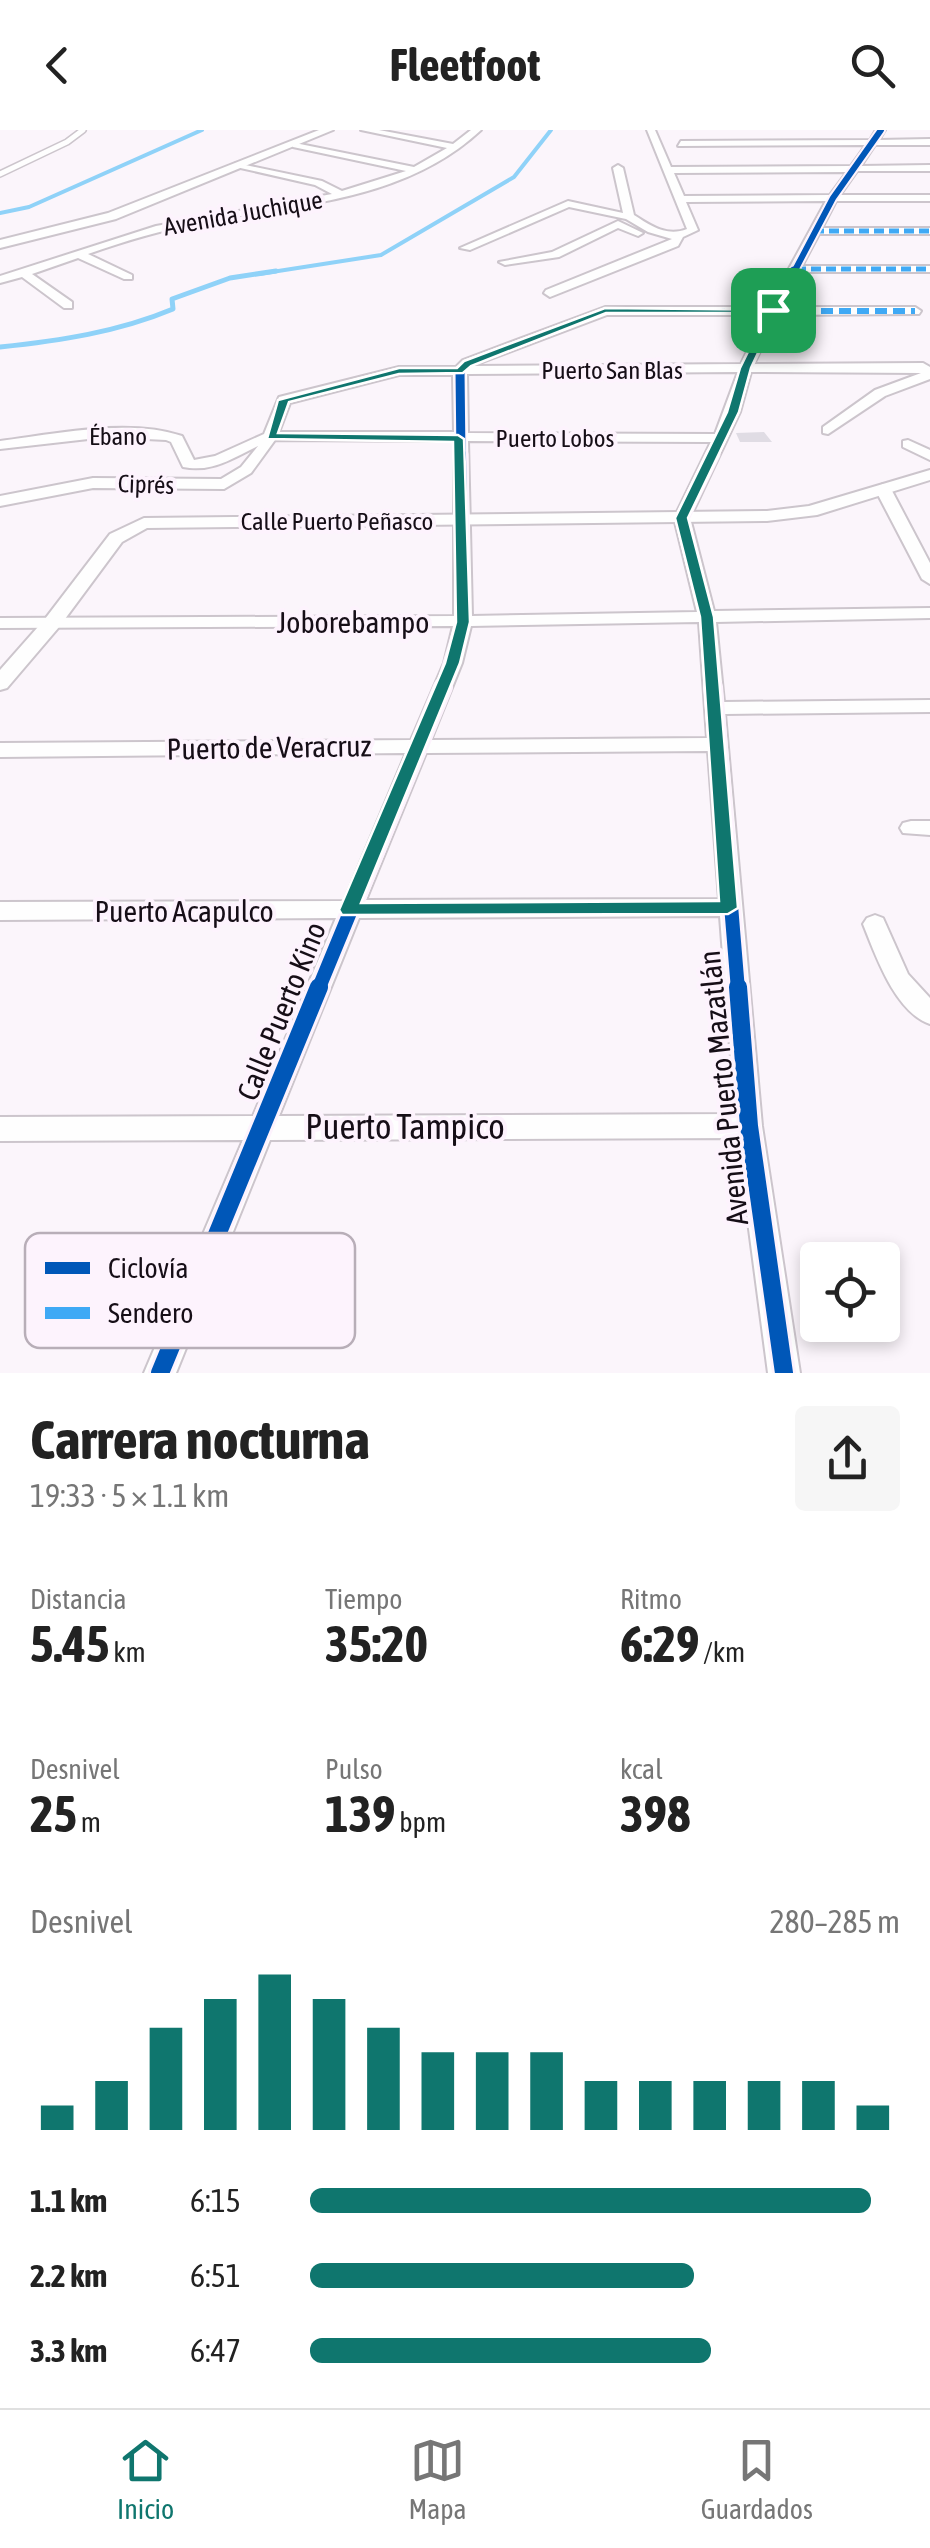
<!DOCTYPE html>
<html lang="es">
<head>
<meta charset="utf-8">
<style>
	:root { --surface:#fff; --page:#f6f6f6; --text:#222; --muted:#767676; --line:#e0e0e0; --accent:#0f766e }
	body { margin:0; font-family:"Asap Condensed",sans-serif; background:var(--page); color:var(--text); height:100vh; display:flex; flex-direction:column; font-size:38px; white-space:nowrap }
	* { box-sizing:border-box; margin:0 }
	p { font-size:32px; color:var(--muted) }
	.icon { flex:none; width:55px; height:55px; fill:none; stroke:currentColor; stroke-width:2; stroke-linecap:round; stroke-linejoin:round }
	.map { position:relative; height:1243px; overflow:hidden }
	.drawer { display:flex; flex-direction:column; background:var(--surface); flex:1 }
	.drawer>* { flex:none }
	.buttons { position:absolute; left:800px; top:1112px; display:grid; gap:20px }
	.buttons a { display:grid; place-items:center; width:100px; height:100px; border-radius:10px; background:var(--surface); box-shadow:0 5px 15px #0003; font-size:50px }
	.pin { position:absolute; display:grid; place-items:center; width:85px; height:85px; color:#fff; margin:-42px; border-radius:20px; box-shadow:0 5px 15px #0006 }
	.round { display:grid; place-items:center; flex:none; width:105px; height:105px; border-radius:10px; background:var(--page) }
	.summary { display:flex; align-items:center; justify-content:space-between; height:170px; padding:0 30px }
	h1 { font-size:55px; font-weight:700; line-height:75px }
	.metrics { display:grid; grid-template-columns:repeat(3,1fr); gap:15px; height:170px; padding:10px 30px }
	.metrics div { display:grid; align-content:center }
	.metrics b { font-size:50px; font-weight:700 }
	.metrics small { font-size:28px; font-weight:400 }
	.metrics p { font-size:28px }
	.chart { height:280px; padding:20px 30px }
	.chart p { display:flex; justify-content:space-between }
	.chart svg { width:100%; height:180px; margin-top:10px; stroke:var(--accent); stroke-width:6 }
	ul { padding:0 30px; list-style:none; font-size:32px }
	li { display:grid; grid-template-columns:160px 120px 1fr; align-items:center; height:75px }
	li i { height:25px; border-radius:12px; background:var(--accent) }
	header { display:flex; justify-content:space-between; align-items:center; height:130px; padding:0 30px; background:var(--surface); font-size:45px; font-weight:700 }
	.menu { display:flex; justify-content:space-around; align-items:center; height:140px; border-top:2px solid var(--line); background:var(--surface); font-size:28px; color:var(--muted) }
	.menu a { display:grid; justify-items:center; gap:5px }
	.menu .active { color:var(--accent) }
	.map>svg:first-child { display:block }
	.lines { fill:none; stroke-linecap:round; stroke-linejoin:round }
	.stream-far1 { stroke:#8fd2f8; stroke-width:4 }
	.stream { stroke:#8fd2f8; stroke-width:5 }
	.building { fill:#e0dce4 }
	.service-casing { stroke:#ccc5cc; stroke-width:8 }
	.minor-casing { stroke:#ccc5cc; stroke-width:4 }
	.tertiary-casing { stroke:#ccc5cc; stroke-width:4 }
	.service { stroke:#fefefe; stroke-width:5 }
	.minor { fill:#fefefe; fill-rule:evenodd }
	.tertiary { fill:#fefefe; fill-rule:evenodd }
	.quiet-far1 { stroke:#3fa9f5; stroke-width:5; stroke-dasharray:10 5; stroke-linecap:butt }
	.quiet { stroke:#3fa9f5; stroke-width:6; stroke-dasharray:12 6; stroke-linecap:butt }
	.cycleway-far4-casing { stroke:#fdf3fd; stroke-width:10 }
	.cycleway-far3-casing { stroke:#fdf3fd; stroke-width:12 }
	.cycleway-far2-casing { stroke:#fdf3fd; stroke-width:15 }
	.cycleway-far1-casing { stroke:#fdf3fd; stroke-width:20 }
	.cycleway-casing { stroke:#fdf3fd; stroke-width:24 }
	.cycleway-far4 { stroke:#0057b8; stroke-width:6 }
	.cycleway-far3 { stroke:#0057b8; stroke-width:9 }
	.cycleway-far2 { stroke:#0057b8; stroke-width:10 }
	.cycleway-far1 { stroke:#0057b8; stroke-width:14 }
	.cycleway { stroke:#0057b8; stroke-width:18 }
	.route { fill:#0f766e; stroke:#fff; stroke-width:2.5; fill-rule:evenodd }
	.labels { text-anchor:middle; dominant-baseline:central; stroke-width:8; stroke-linejoin:round; paint-order:stroke }
	.far-street-label { font-size:25px; fill:#160e17; stroke:#fdf3fd }
	.street-label { font-size:30px; fill:#160e17; stroke:#fdf3fd }
	.near-street-label { font-size:35px; fill:#160e17; stroke:#fdf3fd }
	.key { fill:#fdf3fd; stroke:#b8aeb8; stroke-width:2.5 }
	.key-label { font-size:28px; fill:#160e17 }
</style>
</head>
<body>
<header><svg class="icon" aria-label="back" viewBox="0 0 24 24"><path d="M15 5l-7 7 7 7"/></svg>Fleetfoot<svg class="icon" aria-label="search" viewBox="0 0 24 24"><circle cx="10" cy="10" r="6"/><path d="M15 15l6 6"/></svg></header>
<div class="map">
<svg width="930" height="1243" viewBox="0 0 930 1243">
	<rect width="100%" height="100%" fill="#fbf5fb"/>
	<g class="lines">
		<path class="stream-far1" d="M0,83L29,77L202,0
			M259,144L381,125L514,47L551,0"/>
		<path class="stream" d="M0,217C59,211 118,202 173,179L172,169L230,148L276,141"/>
	</g>
	<path class="building" d="M764,302L772,312H740L736,303Z"/>
	<g class="lines">
		<g class="service-casing">
			<path id="service" d="M0,44L67,12L83,0"/>
		</g>
		<g class="minor-casing">
			<path id="minor" d="M361,0H379L453,14L471,0H481C405,71 298,74 200,93C162,100 125,111 88,124L132,145V149H124L78,128L32,144L72,172V178H64L22,147L0,153V146L156,96L332,64L315,55L236,37V33L322,51L342,61L406,41L293,17L290,12L414,37L447,18Z
				M647,0H655L671,37L851,36L866,15L678,16L681,11L870,10L876,0H885L879,10L930,9V15H875L861,36L930,35V41H857L840,65H930V71H836L822,98H930V104H819L802,136H930V142H799L780,177H915L921,181L919,184L777,185L754,234L923,233L930,237V249L885,266L828,304L823,303V297L875,260L921,243L751,242L740,282L690,388L714,481L930,478V488L716,492L724,572L930,570V582L725,584L762,996L800,1243H768L737,1008L270,1010L176,1243H144L243,1010L0,1011V987L253,986L336,788L0,790V772L344,771L406,623L0,627V613L411,610L444,533L453,496L0,498V488L454,486V311L275,310L251,343L224,359L93,358L0,376V366L93,348L221,349L241,337L258,316C233,328 212,343 183,337L171,312L166,310L106,307L0,319V311C55,304 129,288 182,306L194,330L215,326L264,304L279,267L399,237H456L463,230L605,177H768L826,71L686,72L698,100L683,107L678,116L550,167L544,163L546,160L672,109L648,102L626,89L569,77L470,120L460,118L568,71L623,83L613,38L618,35L623,38L634,85C651,96 667,107 687,99ZM847,42L830,65L684,66L674,43ZM607,185H765L741,234L472,236ZM738,242L715,304L468,303L467,244ZM399,245H453L454,302H279L290,273ZM468,311L711,312L674,388L697,482L472,486ZM699,492L707,608L431,610L462,533L471,496ZM708,621L719,769L366,770L426,623ZM720,786L735,984L279,986L359,788Z
				M618,91L643,103L638,106L618,98L559,127L505,135L499,132L552,122Z
				M908,310L930,320V330L903,317V311Z
				M883,354L891,359L930,433V454L922,449L875,359Z
				M911,691H930V705L903,703L900,698L903,693Z
				M875,785L883,788L908,844L930,868V894C895,882 876,826 863,794L867,788Z"/>
		</g>
		<g class="tertiary-casing">
			<path id="tertiary" d="M319,0H333L116,89L0,118V110L108,83Z
				M930,340V350L817,385L767,391L147,398L122,412L59,497L7,558L0,560V540L45,489L110,404L144,388L767,381L809,376Z"/>
		</g>
		<use href="#service" class="service"/>
		<use href="#minor" class="minor"/>
		<use href="#tertiary" class="tertiary"/>
		<path class="quiet-far1" d="M814,101H930
			M796,139H930"/>
		<path class="quiet" d="M605,181H915"/>
		<g class="cycleway-far4-casing">
			<path id="cycleway-far4" d="M793,144L833,68L881,0"/>
		</g>
		<g class="cycleway-far3-casing">
			<path id="cycleway-far3" d="M460,241L461,326
				M712,326L733,282L746,238L794,141"/>
		</g>
		<g class="cycleway-far2-casing">
			<path id="cycleway-far2" d="M442,560L463,491L461,324
				M713,560L707,487L682,388L713,324"/>
		</g>
		<g class="cycleway-far1-casing">
			<path id="cycleway-far1" d="M713,557L738,860
				M318,860L443,557"/>
		</g>
		<g class="cycleway-casing">
			<path id="cycleway" d="M738,857L749,996L784,1243
				M160,1243L319,857"/>
		</g>
		<use href="#cycleway-far4" class="cycleway-far4"/>
		<use href="#cycleway-far3" class="cycleway-far3"/>
		<use href="#cycleway-far2" class="cycleway-far2"/>
		<use href="#cycleway-far1" class="cycleway-far1"/>
		<use href="#cycleway" class="cycleway"/>
	</g>
	<path class="route" d="M605,178L778,180L751,238L739,282L688,388L714,487L738,778L728,784L342,785L339,780L445,533L456,492L453,312L267,309L278,270L399,238H457L464,231ZM606,183H767L740,238L727,282L675,388L700,487L719,771L361,773L460,533L470,492L464,309L458,305L278,303L289,272L399,244L463,243L471,236Z"/>
	<g class="labels">
		<g class="far-street-label">
			<text transform="translate(243 83) rotate(-10)">Avenida Juchique</text>
			<text x="612" y="240">Puerto San Blas</text>
			<text x="118" y="306">Ébano</text>
			<text x="555" y="308">Puerto Lobos</text>
			<text transform="translate(146 354) rotate(2)">Ciprés</text>
			<text x="337" y="391">Calle Puerto Peñasco</text>
		</g>
		<g class="street-label">
			<text x="353" y="492">Joborebampo</text>
			<text transform="translate(269 617) rotate(-1)">Puerto de Veracruz</text>
			<text x="184" y="781">Puerto Acapulco</text>
			<text transform="translate(281 881) rotate(-68)">Calle Puerto Kino</text>
			<text transform="translate(723 958) rotate(-96)">Avenida Puerto Mazatlán</text>
		</g>
		<g class="near-street-label">
			<text x="405" y="996">Puerto Tampico</text>
		</g>
	</g>
	<rect x="25" y="1103" width="330" height="115" rx="15" class="key"/>
	<rect x="45" y="1132" width="45" height="12" fill="#0057b8"/>
	<rect x="45" y="1177" width="45" height="12" fill="#3fa9f5"/>
	<g class="key-label">
		<text x="108" y="1148">Ciclovía</text>
		<text x="108" y="1193">Sendero</text>
	</g>
</svg>
<div class="buttons">
<a><svg class="icon" aria-label="locate" viewBox="0 0 24 24"><circle cx="12" cy="12" r="6"/><path d="M12 2v4M12 18v4M2 12h4M18 12h4"/></svg></a>
</div>
<div class="pin" style="left:773px;top:180px;background:#1e9e55"><svg class="icon" aria-label="arrive" viewBox="0 0 24 24"><path d="M6 21V4h12l-3 4 3 4H6"/></svg></div>
</div>
<section class="drawer">
<div class="summary"><div><h1>Carrera nocturna</h1><p>19:33 · 5 × 1.1 km</p></div><a class="round"><svg class="icon" aria-label="share" viewBox="0 0 24 24"><path d="M12 15V3M7 8l5-5 5 5M5 13v7h14v-7"/></svg></a></div>
<div class="metrics">
<div><p>Distancia</p><b>5.45<small> km</small></b></div>
<div><p>Tiempo</p><b>35:20</b></div>
<div><p>Ritmo</p><b>6:29<small> /km</small></b></div>
</div>
<div class="metrics">
<div><p>Desnivel</p><b>25<small> m</small></b></div>
<div><p>Pulso</p><b>139<small> bpm</small></b></div>
<div><p>kcal</p><b>398</b></div>
</div>
<div class="chart"><p><span>Desnivel</span>280–285 m</p>
<svg viewBox="0 0 160 44" preserveAspectRatio="none"><path d="M5 44V38M15 44V32M25 44V19M35 44V12M45 44V6M55 44V12M65 44V19M75 44V25M85 44V25M95 44V25M105 44V32M115 44V32M125 44V32M135 44V32M145 44V32M155 44V38"/></svg>
</div>
<ul>
<li><b>1.1 km</b>6:15<i style="width:95%"></i></li>
<li><b>2.2 km</b>6:51<i style="width:65%"></i></li>
<li><b>3.3 km</b>6:47<i style="width:68%"></i></li>
</ul>
</section>
<nav class="menu">
<a class="active"><svg class="icon" aria-label="home" viewBox="0 0 24 24"><path d="M3 11l9-7 9 7M6 9v11h12V9"/></svg>Inicio</a>
<a><svg class="icon" aria-label="map" viewBox="0 0 24 24"><path d="M3 6l6-2 6 2 6-2v14l-6 2-6-2-6 2zM9 4v14M15 6v14"/></svg>Mapa</a>
<a><svg class="icon" aria-label="saved" viewBox="0 0 24 24"><path d="M7 4h10v16l-5-4-5 4z"/></svg>Guardados</a>
</nav>
</body>
</html>
